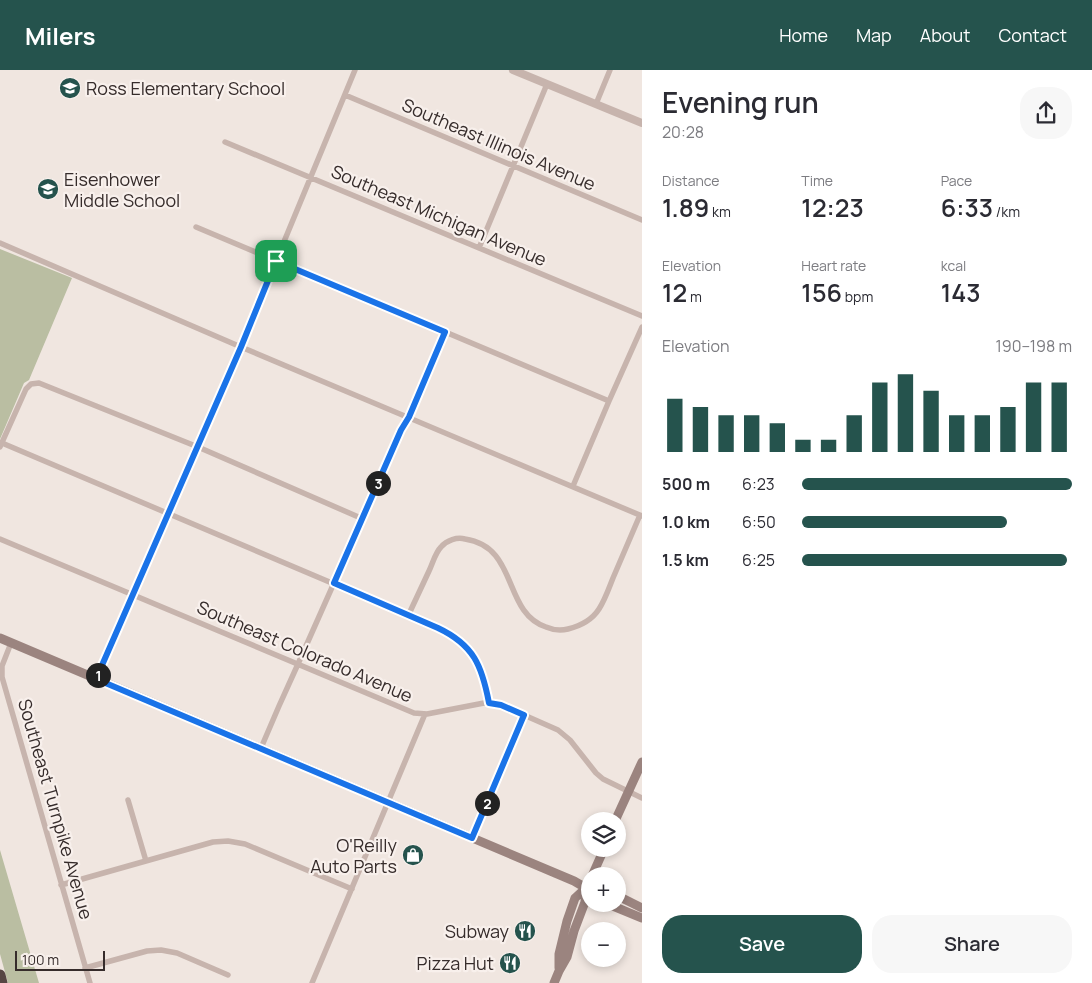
<!DOCTYPE html>
<html lang="en">
<head>
<meta charset="utf-8">
<style>
	:root { --surface:#fff; --page:#f7f7f7; --text:#2b2b33; --muted:#7c7c81; --accent:#25534d }
	body { margin:0; font-family:Manrope,sans-serif; background:var(--page); color:var(--text); height:100vh; display:flex; flex-direction:column; font-size:19px; white-space:nowrap }
	* { box-sizing:border-box; margin:0 }
	p { font-size:16px; color:var(--muted) }
	.icon { flex:none; width:28px; height:28px; fill:none; stroke:currentColor; stroke-width:2; stroke-linecap:round; stroke-linejoin:round }
	.map { position:relative; flex:1; overflow:hidden }
	.side { display:flex; flex-direction:column; background:var(--surface); width:450px }
	.side>* { flex:none }
	.controls { position:absolute; left:581px; top:742px; display:grid; gap:10px }
	.controls a { display:grid; place-items:center; width:45px; height:45px; border-radius:50%; background:var(--surface); box-shadow:0 2px 8px #0003; font-size:25px }
	.scale { position:absolute; left:15px; bottom:12px; width:90px; box-sizing:border-box; padding-left:5px; border:2px solid #362c2b; border-top:0; font-size:14px; line-height:18px; white-space:nowrap; color:#362c2b; -webkit-text-stroke:4px #f8f0ec; paint-order:stroke }
	.pin { position:absolute; display:grid; place-items:center; width:42px; height:42px; color:#fff; margin:-21px; border-radius:10px; box-shadow:0 2px 8px #0006 }
	.km { position:absolute; width:25px; height:25px; margin:-12px; border-radius:50%; background:#222; color:#fff; font-size:14px; line-height:25px; text-align:center }
	.round { display:grid; place-items:center; flex:none; width:52px; height:52px; border-radius:20px; background:var(--page) }
	.overview { display:flex; align-items:center; justify-content:space-between; height:85px; padding:0 20px }
	h1 { font-size:28px; font-weight:600; line-height:38px }
	.metrics { display:grid; grid-template-columns:repeat(3,1fr); gap:8px; height:85px; padding:5px 20px }
	.metrics div { display:grid; align-content:center }
	.metrics b { font-size:25px; font-weight:600 }
	.metrics small { font-size:14px; font-weight:400 }
	.metrics p { font-size:14px }
	.chart { height:140px; padding:10px 20px }
	.chart p { display:flex; justify-content:space-between }
	.chart svg { width:100%; height:90px; margin-top:5px; stroke:var(--accent); stroke-width:6 }
	.cta { display:flex; gap:10px; margin-top:auto; padding:10px 20px }
	.cta a { flex:1; height:58px; border-radius:20px; background:var(--accent); color:#fff; font-size:20px; font-weight:600; line-height:58px; text-align:center }
	.cta a+a { background:var(--page); color:var(--text) }
	ul { padding:0 20px; list-style:none; font-size:16px }
	li { display:grid; grid-template-columns:80px 60px 1fr; align-items:center; height:38px }
	li i { height:12px; border-radius:6px; background:var(--accent) }
	header { display:flex; align-items:center; gap:30px; box-sizing:border-box; height:70px; padding:0 25px; background:var(--accent); color:#fff }
	header strong { font-size:24px }
	nav { display:flex; gap:28px; margin-inline-start:auto; font-size:18px }
	main { display:flex; flex:1; min-height:0 }
	.map>svg:first-child { display:block }
	.green { fill:#babea2 }
	.lines { fill:none; stroke-linecap:round; stroke-linejoin:round }
	.minor { stroke:#c7b4ad; stroke-width:5.5 }
	.tertiary { stroke:#c7b4ad; stroke-width:8 }
	.secondary { stroke:#9b847f; stroke-width:9 }
	.motorway { stroke:#564543; stroke-width:11 }
	.route-casing { stroke:#fff; stroke-width:10 }
	.route { stroke:#1a73e8; stroke-width:6 }
	.labels { text-anchor:middle; dominant-baseline:central; stroke-width:4.5; stroke-linejoin:round; paint-order:stroke }
	.poi-label { font-size:18px; fill:#362c2b; stroke:#f8f0ec; text-anchor:end }
	.street-label { font-size:18px; fill:#362c2b; stroke:#f8f0ec }
</style>
</head>
<body>
<header>
<strong>Milers</strong>
<nav><a>Home</a><a>Map</a><a>About</a><a>Contact</a></nav>
</header>
<main>
<div class="map">
<svg width="642" height="913" viewBox="0 0 642 913">
	<rect width="100%" height="100%" fill="#f0e6e0"/>
	<path class="green" d="M0,179L72,208L29,310L24,313L0,369Z
		M0,780L39,913H8L0,884Z"/>
	<g class="lines">
		<path class="minor" d="M345,25L642,150
			M596,34L610,0
			M225,72L642,246
			M196,157L609,331
			M0,173L241,277L642,446
			M479,178L547,14
			M2,373L445,561C477,580 482,599 489,633
			M0,377L26,319L31,314L39,313L198,377L363,449
			M573,416L609,331L642,257
			M0,469L414,643L427,644L484,633L501,635L558,660L570,670L596,703L603,709L642,728
			M408,546C415,531 422,516 429,501C433,493 435,483 441,477C447,470 457,467 465,469C519,477 502,542 546,557C553,560 560,561 568,559C580,556 592,550 599,539C605,530 609,518 613,508C622,487 631,466 640,445
			M11,573L2,596V607L90,913
			M96,609L241,277L276,191L355,0
			M261,678L279,636L298,594L369,434L401,360L409,347L445,262
			M128,730L146,791
			M472,768L524,645
			M61,815L213,772L228,771L245,774L352,819
			M85,898L147,881L161,880L177,883L228,905
			M312,913L425,644"/>
		<path class="tertiary" d="M513,0L642,53"/>
		<path class="secondary" d="M0,568L574,811L586,818L590,822
			M615,751L642,692
			M592,806L604,779
			M618,826L642,838
			M608,834L642,848
			M559,898V884L567,851L575,828L586,818L590,810
			M554,913L559,901L567,887L574,861L585,832L586,818"/>
		<path class="motorway" d="M0,905L2,913"/>
	</g>
	<g class="lines">
		<g class="route-casing">
			<path id="route" d="M276,191L445,262L409,347L401,360L334,513L438,558C474,575 482,596 489,633L501,635L524,645L472,768L96,609L241,277Z"/>
		</g>
		<use href="#route" class="route"/>
	</g>
	<defs>
		<g id="school-disc" transform="scale(1.125)"><circle r="9.5" fill="#25534d" stroke="#f8f0ec"/><path d="M0-5L7-2L0 1L-7-2ZM-4 1L0 2.5L4 1V4Q0 6-4 4Z" fill="#fff"/></g>
		<g id="shop-disc" transform="scale(1.125)"><circle r="9.5" fill="#25534d" stroke="#f8f0ec"/><path d="M-5-2.5h2.3a2.7 3.5 0 0 1 5.4 0H5L5.5 6h-11ZM-1.5-2.5h3a1.5 2.3 0 0 0-3 0Z" fill="#fff"/></g>
		<g id="restaurant-disc" transform="scale(1.125)"><circle r="9.5" fill="#25534d" stroke="#f8f0ec"/><path d="M-5-6h1v4h1v-4h1v4h1v-4h1v5L-1.5 .5V6h-2V.5L-5-1ZM5-6V6H3V1.5H1.5Q1.5-4 5-6Z" fill="#fff"/></g>
	</defs>
	<g fill-rule="evenodd">
		<use href="#school-disc" x="70" y="18"/>
		<use href="#school-disc" x="48" y="119"/>
		<use href="#shop-disc" x="413" y="785"/>
		<use href="#restaurant-disc" x="525" y="861"/>
		<use href="#restaurant-disc" x="510" y="893"/>
	</g>
	<g class="labels">
		<g class="poi-label">
			<text x="86" y="18" text-anchor="start">Ross Elementary School</text>
			<text x="64" y="109" text-anchor="start">Eisenhower<tspan x="64" dy="21">Middle School</tspan></text>
			<text x="397" y="775">O'Reilly<tspan x="397" dy="21">Auto Parts</tspan></text>
			<text x="509" y="861">Subway</text>
			<text x="494" y="893">Pizza Hut</text>
		</g>
		<g class="street-label">
			<text transform="translate(499 74) rotate(23)">Southeast Illinois Avenue</text>
			<text transform="translate(439 145) rotate(23)">Southeast Michigan Avenue</text>
			<text transform="translate(305 581) rotate(23)">Southeast Colorado Avenue</text>
			<text transform="translate(56 739) rotate(74)">Southeast Turnpike Avenue</text>
		</g>
	</g>
</svg>
<div class="controls">
<a><svg class="icon" aria-label="layers" viewBox="0 0 24 24"><path d="M12 4l9 5-9 5-9-5zM3 14l9 5 9-5"/></svg></a>
<a>+</a>
<a>−</a>
</div>
<div class="scale">100 m</div>
<div class="pin" style="left:276px;top:191px;background:#1e9e55"><svg class="icon" aria-label="arrive" viewBox="0 0 24 24"><path d="M6 21V4h12l-3 4 3 4H6"/></svg></div>
<b class="km" style="left:98px;top:605px">1</b>
<b class="km" style="left:487px;top:733px">2</b>
<b class="km" style="left:378px;top:413px">3</b>
</div>
<section class="side">
<div class="overview"><div><h1>Evening run</h1><p>20:28</p></div><a class="round"><svg class="icon" aria-label="share" viewBox="0 0 24 24"><path d="M12 15V3M7 8l5-5 5 5M5 13v7h14v-7"/></svg></a></div>
<div class="metrics">
<div><p>Distance</p><b>1.89<small> km</small></b></div>
<div><p>Time</p><b>12:23</b></div>
<div><p>Pace</p><b>6:33<small> /km</small></b></div>
</div>
<div class="metrics">
<div><p>Elevation</p><b>12<small> m</small></b></div>
<div><p>Heart rate</p><b>156<small> bpm</small></b></div>
<div><p>kcal</p><b>143</b></div>
</div>
<div class="chart"><p><span>Elevation</span>190–198 m</p>
<svg viewBox="0 0 160 44" preserveAspectRatio="none"><path d="M5 44V18M15 44V22M25 44V26M35 44V26M45 44V30M55 44V38M65 44V38M75 44V26M85 44V10M95 44V6M105 44V14M115 44V26M125 44V26M135 44V22M145 44V10M155 44V10"/></svg>
</div>
<ul>
<li><b>500 m</b>6:23<i style="width:100%"></i></li>
<li><b>1.0 km</b>6:50<i style="width:76%"></i></li>
<li><b>1.5 km</b>6:25<i style="width:98%"></i></li>
</ul>
<div class="cta"><a>Save</a><a>Share</a></div>
</section>
</main>
</body>
</html>
